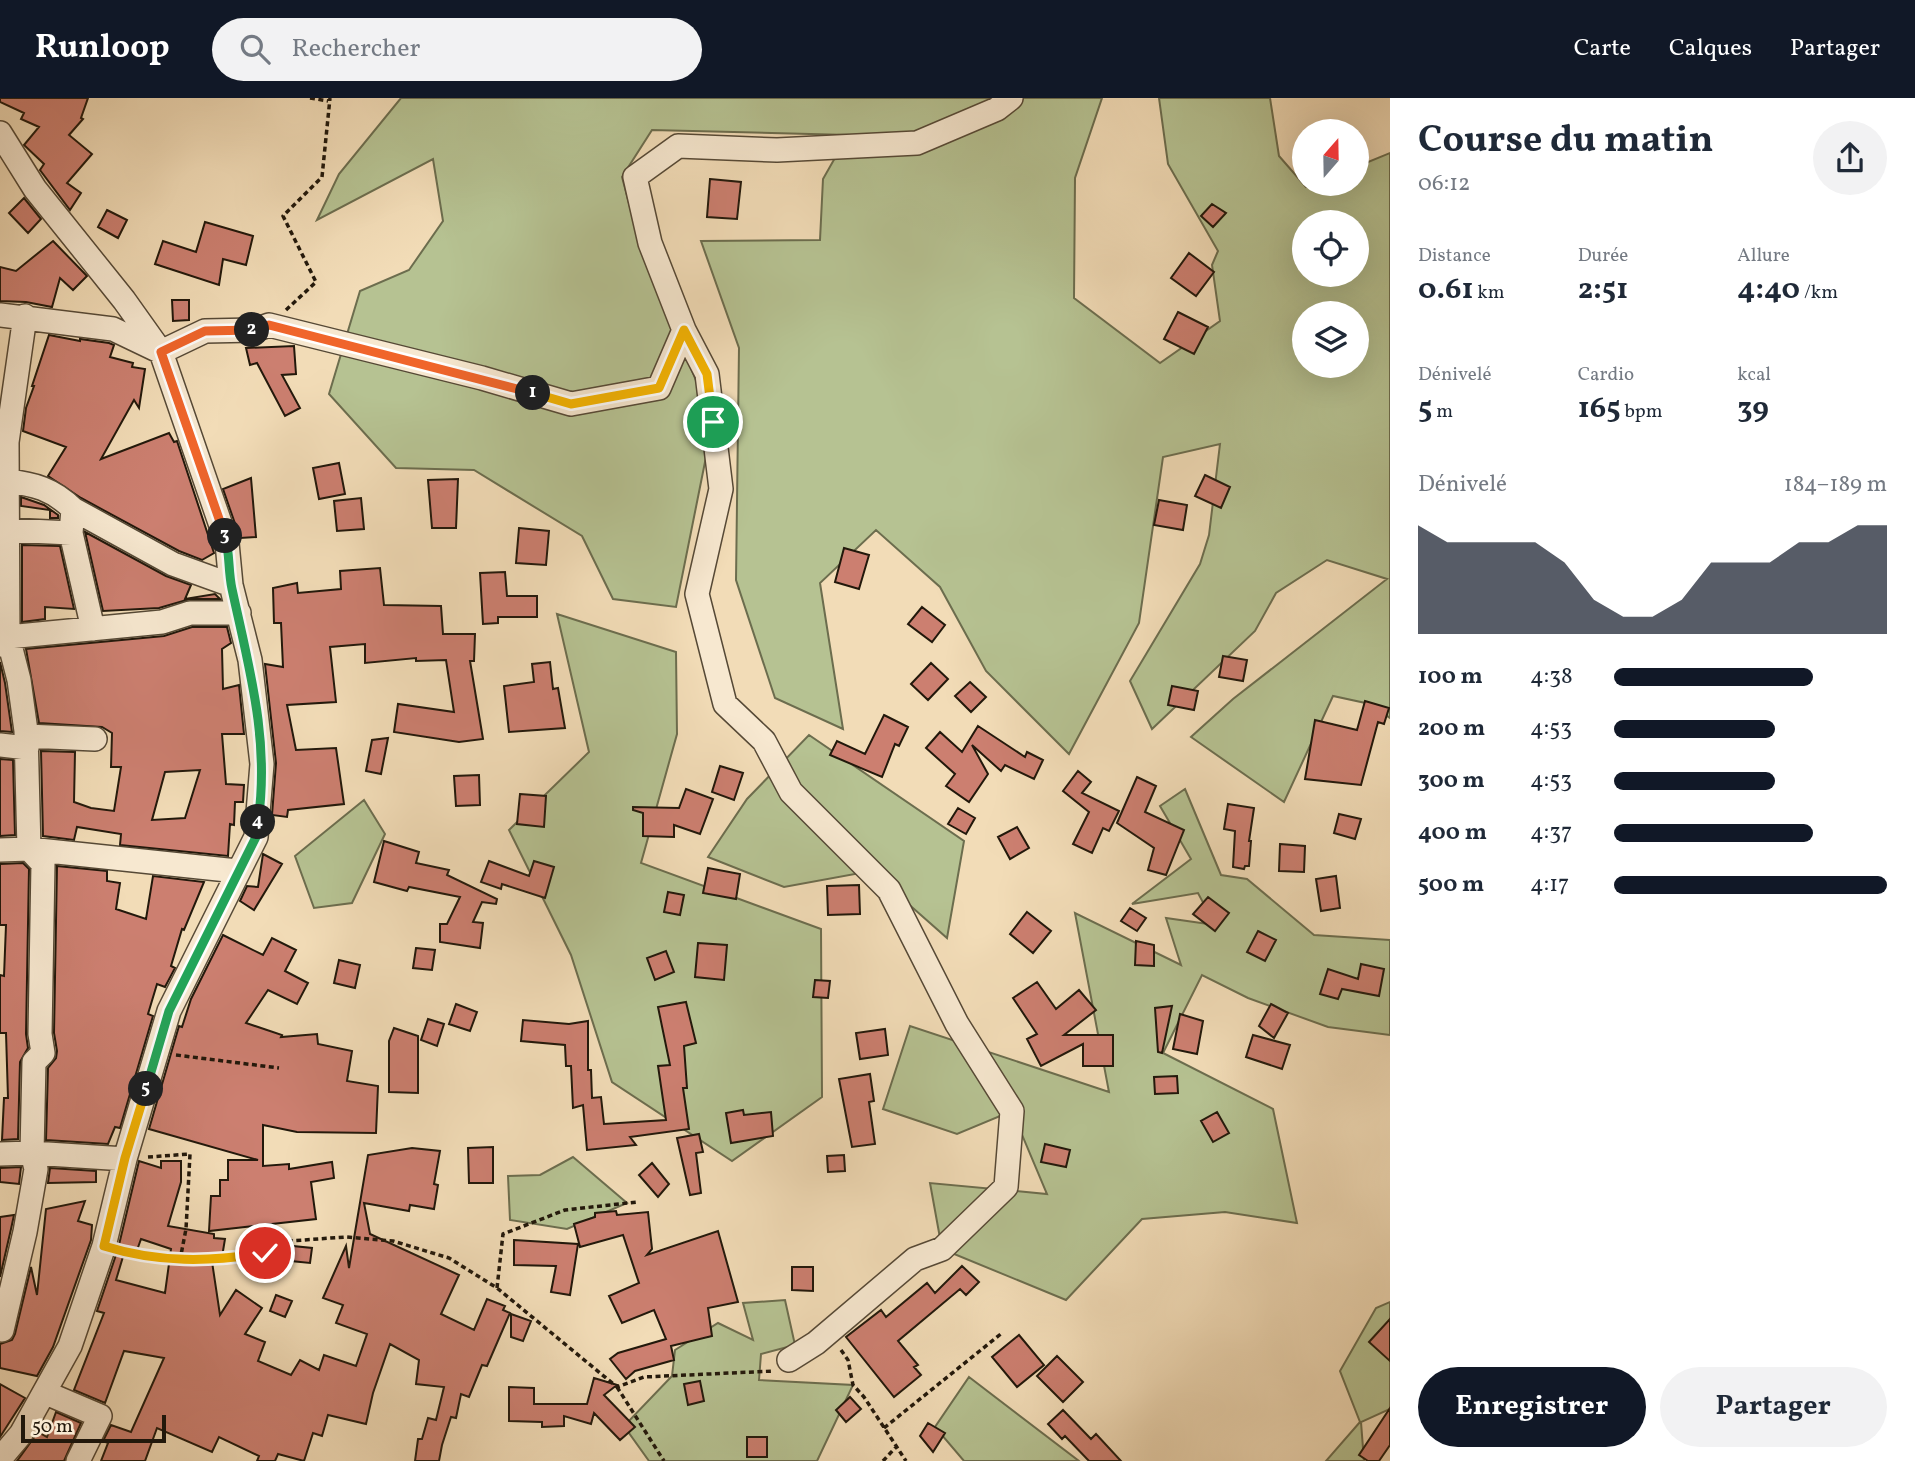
<!DOCTYPE html>
<html lang="fr">
<head>
<meta charset="utf-8">
<style>
	:root { --surface:#fff; --page:#f2f2f3; --text:#1f2937; --muted:#747a83; --accent:#111827 }
	body { margin:0; font-family:Vollkorn,serif; background:var(--page); color:var(--text); height:100vh; display:flex; flex-direction:column; font-size:26px; white-space:nowrap }
	* { box-sizing:border-box; margin:0 }
	p { font-size:23px; color:var(--muted) }
	.icon { flex:none; width:38px; height:38px; fill:none; stroke:currentColor; stroke-width:2; stroke-linecap:round; stroke-linejoin:round }
	.map { position:relative; flex:1; overflow:hidden }
	.details { display:flex; flex-direction:column; background:var(--surface); width:525px }
	.details>* { flex:none }
	.needle { width:46px; rotate:20deg }
	.buttons { position:absolute; left:1292px; top:21px; display:grid; gap:14px }
	.buttons a { display:grid; place-items:center; width:77px; height:77px; border-radius:50%; background:var(--surface); box-shadow:0 7px 28px #0002; font-size:35px }
	.scale { position:absolute; left:21px; bottom:18px; width:145px; box-sizing:border-box; padding-left:7px; border:4px solid #22180b; border-top:0; font-size:19px; line-height:24px; white-space:nowrap; color:#22180b; -webkit-text-stroke:5px #f7e8d0; paint-order:stroke }
	.pin { position:absolute; display:grid; place-items:center; width:60px; height:60px; color:#fff; margin:-30px; border:4px solid #fff; border-radius:50%; box-shadow:0 2px 7px #0007 }
	.km { position:absolute; width:35px; height:35px; margin:-18px; border-radius:50%; background:#222; color:#fff; font-size:19px; line-height:35px; text-align:center }
	.round { display:grid; place-items:center; flex:none; width:74px; height:74px; border-radius:37px; background:var(--page) }
	.headline { display:flex; align-items:center; justify-content:space-between; height:119px; padding:0 28px }
	h1 { font-size:38px; font-weight:700; line-height:52px }
	.figures { display:grid; grid-template-columns:repeat(3,1fr); gap:10px; height:119px; padding:7px 28px }
	.figures div { display:grid; align-content:center }
	.figures b { font-size:30px; font-weight:700 }
	.figures small { font-size:19px; font-weight:400 }
	.figures p { font-size:19px }
	.chart { height:196px; padding:14px 28px }
	.chart p { display:flex; justify-content:space-between }
	.chart svg { width:100%; height:126px; margin-top:7px; fill:var(--accent); opacity:.7 }
	.button { display:flex; gap:14px; margin-top:auto; padding:14px 28px }
	.button a { flex:1; height:80px; border-radius:42px; background:var(--accent); color:#fff; font-size:28px; font-weight:700; line-height:80px; text-align:center }
	.button a+a { background:var(--page); color:var(--text) }
	ul { padding:0 28px; list-style:none; font-size:23px }
	li { display:grid; grid-template-columns:112px 84px 1fr; align-items:center; height:52px }
	li i { height:18px; border-radius:9px; background:var(--accent) }
	header { display:flex; align-items:center; gap:42px; box-sizing:border-box; height:98px; padding:0 35px; background:var(--accent); color:#fff }
	header strong { font-size:33px }
	nav { display:flex; gap:38px; margin-inline-start:auto; font-size:24px }
	.search { width:490px; height:63px; background:var(--page); display:flex; align-items:center; gap:18px; box-sizing:border-box; padding:0 24px; border-radius:38px; color:var(--muted); font-size:26px }
	main { display:flex; flex:1; min-height:0 }
	.map>svg:first-child { display:block }
	.green { fill:#b6c292; stroke:#6c6d4e; stroke-width:2; fill-rule:evenodd }
	.building { fill:#cc7f70; stroke:#22180b; stroke-width:2; fill-rule:evenodd }
	.lines { fill:none; stroke-linecap:round; stroke-linejoin:round }
	.minor-casing { stroke:#564936; stroke-width:26 }
	.path { stroke:#22180b; stroke-width:3.5; stroke-dasharray:5 3.5; stroke-linecap:butt }
	.minor { stroke:#f7e8d0; stroke-width:23 }
	.split-1-casing { stroke:#fff; stroke-width:14 }
	.split-2-casing { stroke:#fff; stroke-width:14 }
	.split-3-casing { stroke:#fff; stroke-width:14 }
	.split-4-casing { stroke:#fff; stroke-width:14 }
	.split-5-casing { stroke:#fff; stroke-width:14 }
	.split-6-casing { stroke:#fff; stroke-width:14 }
	.split-1 { stroke:#f5b400; stroke-width:9 }
	.split-2 { stroke:#f0652b; stroke-width:9 }
	.split-3 { stroke:#f0652b; stroke-width:9 }
	.split-4 { stroke:#22a559; stroke-width:9 }
	.split-5 { stroke:#22a559; stroke-width:9 }
	.split-6 { stroke:#f5b400; stroke-width:9 }
</style>
</head>
<body>
<header>
<strong>Runloop</strong>
<div class="search"><svg class="icon" aria-label="search" viewBox="0 0 24 24"><circle cx="10" cy="10" r="6"/><path d="M15 15l6 6"/></svg>Rechercher</div>
<nav><a>Carte</a><a>Calques</a><a>Partager</a></nav>
</header>
<main>
<div class="map">
<svg width="1390" height="1363" viewBox="0 0 1390 1363">
	<rect width="100%" height="100%" fill="#f2dcb7"/>
	<filter id="stains"><feTurbulence type="fractalNoise" baseFrequency=".00286" numOctaves="4"/><feColorMatrix values="0 0 0 0 .2 0 0 0 0 .09 0 0 0 0 .02 0 0 0 .5 -.17"/></filter>
	<radialGradient id="worn" r=".72"><stop offset=".6" stop-color="#630" stop-opacity="0"/><stop offset="1" stop-color="#630" stop-opacity=".3"/></radialGradient>
	<path class="green" d="M401,0H1102L1075,80L1074,200L1160,265L1220,223L1212,167L1218,153L1168,66L1159,0H1270L1279,58L1306,89L1314,86H1356V69L1390,55V620L1370,606L1333,598L1284,704L1191,639L1233,601L1387,481L1327,462L1276,495L1255,533L1152,631L1130,583L1200,466L1209,437L1220,346L1163,359L1139,525L1069,656L986,573L940,489L876,432L820,485L843,631L775,600L736,482L739,250L701,143L820,142L823,81L848,37L652,32L622,79L639,143L713,324L676,509L613,501L582,438L474,372L396,370L329,296L360,193L409,172L443,123L433,61L317,122L339,76ZM1304,124H1356V177H1304ZM1304,215H1356V268H1304Z
		M557,516L676,554L677,636L641,765L821,831L822,999L732,1063L612,984L571,857L509,732L589,654Z
		M809,637L964,743L947,840L871,773L784,789L708,759L747,701Z
		M1185,691L1221,777L1247,781L1314,837L1390,842V937L1328,929L1248,900L1202,877L1163,955L1273,1011L1297,1125L1225,1114L1142,1121L1066,1202L942,1151L930,1085L1047,1096L1012,1013L957,1036L883,1011L910,928L1109,994L1075,815L1181,867L1166,820L1215,827L1198,795L1132,806L1191,761L1160,708Z
		M364,702L385,736L352,805L314,810L295,758Z
		M573,1059L627,1105L567,1131L510,1122L508,1078L540,1077Z
		M785,1202L795,1247L761,1256L759,1282L853,1287L817,1363H649L624,1328L672,1278L675,1252L718,1225L753,1242L743,1205Z
		M1390,1204V1311L1361,1324L1364,1363H1326L1360,1324L1340,1273L1376,1210Z
		M969,1279L1079,1363H964L935,1329Z"/>
	<path class="building" d="M0,0H88L81,20L83,21L69,37L92,56L67,85L81,95L70,112L40,72L44,66L24,47L39,29L21,21L24,15L0,4Z
		M710,81L741,84L737,121L707,119Z
		M24,100L41,121L28,135L9,115Z
		M1212,106L1226,115L1213,129L1201,118Z
		M107,112L127,122L118,140L98,129Z
		M205,124L253,138L246,167L223,161L219,187L155,166L163,143L196,154Z
		M53,143L87,178L73,192L60,180L52,209L26,204L0,203V169L16,173Z
		M1189,155L1214,174L1196,198L1171,180Z
		M172,202H189V222L173,223Z
		M1178,214L1208,229L1194,256L1164,241Z
		M49,237L80,243V241L109,245L114,247L110,259L133,265L132,269L145,271L139,310L134,302L101,361L169,335L174,344L177,343L214,455L202,462L179,453L81,400L48,378L66,349L23,333L26,310L34,288H32Z
		M294,248L296,276L282,277L300,310L285,318L257,265L250,267L246,250Z
		M339,365L345,396L319,401L313,370Z
		M1205,377L1230,389L1221,410L1195,398Z
		M251,380L256,439L240,440L223,391Z
		M458,381L456,430H432L428,382Z
		M21,399L44,407L58,417V420H50V412L21,408Z
		M361,400L364,431L337,433L334,403Z
		M1159,402L1187,407L1183,432L1154,427Z
		M519,430L549,433L546,467L516,465Z
		M85,434L166,478L191,487L185,501L215,496L220,501H190L159,510L103,513Z
		M22,447L60,448L74,511L45,509V521L22,524Z
		M844,450L869,457L859,491L835,484Z
		M380,470L384,507L441,508L443,536H475L474,563H470L483,641L459,644L394,634L398,606L454,614L446,562L416,563V560L365,565V546L330,549L336,604L287,607L296,652L336,650L344,706L288,712L287,719L272,717L276,665L265,566L283,569L281,525H274L273,490L297,485L298,495L341,491L340,473Z
		M505,474L507,498H537V519H498V525L483,526L480,475Z
		M922,509L945,527L932,544L908,526Z
		M192,529H227L231,545L222,551L223,591L239,587L244,636H222L226,686L244,687L243,704H235L234,727L230,726L228,758L120,747L121,736L77,729L74,742L43,738L41,653L75,654L74,704L91,710L114,713L121,669H111L112,635L102,629L39,625L26,551L164,538ZM200,672L185,720L152,722L165,674Z
		M1223,558L1247,562L1243,583L1219,579Z
		M0,564L5,585L12,634L0,633Z
		M550,564L553,591L558,590L565,630L509,634L504,588L534,584L532,566Z
		M931,565L948,581L928,602L911,586Z
		M970,584L986,599L971,614L955,598Z
		M1172,588L1198,593L1194,612L1168,607Z
		M1365,603L1389,610L1384,626L1378,624L1361,687L1305,681L1315,622L1357,632Z
		M884,617L908,629L899,648L895,646L882,679L830,657L837,643L865,656Z
		M978,628L1025,659L1027,654L1043,662L1034,681L1005,667L1001,673L972,647L988,676L969,704L946,688L955,676L926,650L940,634L962,654Z
		M388,640L381,676L366,673L372,642Z
		M0,661L13,662L15,737L0,738Z
		M720,668L743,675L734,702L712,694Z
		M1078,673L1091,684L1082,695L1119,713L1109,733L1103,730L1092,755L1073,746L1089,714L1063,693Z
		M479,677L480,707L456,708L454,678Z
		M1137,679L1156,688L1145,714L1184,732L1166,777L1148,772L1154,750L1117,725Z
		M686,691L713,701L700,736L674,727V739L643,738V715L633,712V709L679,710Z
		M520,696L546,698L544,729L517,726Z
		M1228,706L1254,710L1249,743H1251L1249,768H1245L1244,771L1233,769L1235,733L1224,731Z
		M958,710L975,720L966,736L948,726Z
		M1339,716L1361,721L1355,741L1334,735Z
		M1017,729L1029,750L1010,761L998,739Z
		M384,743L419,754L416,765L449,772L447,777L497,801L496,806L482,804L473,824L483,825L480,850L440,844V826H447L460,799L409,789L407,793L374,784Z
		M1280,746L1305,748L1304,774L1279,773Z
		M263,756L282,766L254,812L240,803L247,788L258,789Z
		M489,763L529,778L534,763L554,769L545,800L502,786L501,791L481,784Z
		M23,765L29,771L26,936L28,950L20,964L18,1041L2,1042L4,1000H8L6,935H0V877L4,878L6,827H0V766Z
		M57,768L107,773V783L120,785L116,811L146,821L153,778L204,784L184,832L182,831L171,868L175,870L165,889L157,886L148,916L153,918L120,1030L115,1029L108,1046L46,1042L48,970L56,960L57,953L54,935Z
		M708,770L740,776L736,801L703,795Z
		M1336,778L1340,810L1321,813L1316,781Z
		M859,787L860,816L828,817L827,788Z
		M668,794L684,797L680,817L664,814Z
		M1208,799L1229,815L1215,833L1193,816Z
		M1130,810L1146,820L1137,833L1121,823Z
		M1027,814L1051,833L1033,855L1010,836Z
		M1258,833L1276,842L1265,863L1247,854Z
		M223,837L263,857L272,840L296,852L285,873L308,885L297,906L268,892L246,925L282,937L281,939L317,936L318,946L352,953L347,983L378,988L376,1035L297,1034L263,1027V1068L289,1066V1071L332,1064L334,1080L311,1084L316,1121L209,1133L211,1098H220V1082H228V1062H258L149,1031L179,928L182,929L191,901Z
		M1136,843L1154,847V868L1135,867Z
		M698,845L727,847L724,882L695,879Z
		M416,850L435,852L432,872L413,870Z
		M666,853L674,874L655,882L647,860Z
		M339,862L360,867L355,890L334,885Z
		M1361,866L1384,871L1379,898L1342,891L1338,901L1320,896L1328,871L1358,881Z
		M815,882L830,883L828,900L813,899Z
		M1037,884L1056,911L1079,892L1096,912L1064,937H1113V968H1083V946L1041,968L1027,941L1037,936L1013,900Z
		M686,904L696,945L684,948L687,990H683L689,1031L630,1039L636,1047L587,1052L583,1007L573,1010L571,968H566L565,947L521,943L523,922L569,926L588,923V972H591L592,1000L601,999L604,1026L666,1022L658,968L670,967L658,909Z
		M456,906L477,914L470,933L449,926Z
		M1271,906L1288,915L1274,940L1259,928Z
		M1172,908L1162,955L1158,954L1155,910Z
		M1180,916L1203,923L1197,956L1173,951Z
		M428,921L444,926L437,948L421,942Z
		M394,930L418,938V995L389,994V943Z
		M885,931L888,957L860,961L856,935Z
		M1253,937L1290,947L1282,971L1246,959Z
		M870,976L874,1003L869,1004L875,1046L852,1049L839,981Z
		M1177,978L1178,995L1155,996L1154,979Z
		M743,1012L744,1017L771,1014L773,1038L731,1045L726,1015Z
		M1217,1014L1229,1035L1213,1044L1201,1023Z
		M699,1036L703,1054L696,1055L701,1095L690,1097L677,1040Z
		M1045,1046L1070,1052L1066,1069L1041,1064Z
		M493,1049V1085H469L468,1050Z
		M412,1050L440,1053L434,1086L438,1087L434,1111L410,1107L409,1113L364,1105L370,1136L459,1177L441,1216L474,1232L487,1201L505,1208L503,1212L510,1215L487,1268L482,1267L469,1299L461,1296L456,1320L451,1319L442,1347L439,1363H415L418,1341H422L428,1320L436,1322L444,1289L416,1286L419,1262L390,1246L373,1295L366,1326L328,1317L322,1338L313,1335L304,1363L278,1356L275,1363H257L259,1358L219,1339L212,1354L157,1330L145,1363H101L108,1345L103,1343L111,1327L131,1334L164,1260L124,1253L105,1305L74,1292L104,1215L97,1213L118,1151L139,1063L161,1070V1063H181V1084L168,1128L214,1136V1140L225,1141L222,1159L211,1157L220,1217L236,1192L262,1210L245,1236L265,1244L258,1263L291,1277L300,1262L319,1272L324,1257L356,1268L367,1236L336,1225L343,1207L323,1200L346,1148L349,1170L368,1057ZM141,1141L171,1151L165,1195L116,1182L125,1152L136,1155Z
		M844,1057L845,1073L828,1074L827,1058Z
		M652,1065L669,1086L658,1099L639,1077Z
		M21,1069L19,1086L0,1084V1070Z
		M50,1070L96,1073V1084L48,1085Z
		M85,1103L78,1123L92,1127L91,1142L53,1249L37,1278L0,1270V1246L12,1242L15,1236L31,1169L37,1197L46,1111Z
		M616,1113L617,1117L648,1114L652,1151L647,1157L718,1133L738,1204L708,1210L712,1238L671,1248L674,1262L635,1273L626,1281L610,1261L618,1255L666,1241L654,1212L622,1225L609,1198L639,1185L623,1137L580,1149L574,1126L595,1119V1115Z
		M14,1117L11,1131L0,1179V1119Z
		M514,1142L578,1146L570,1197L551,1194L556,1168L514,1167Z
		M283,1147L312,1150L310,1165L281,1162Z
		M962,1168L979,1184L966,1197L960,1191L898,1243L918,1267L914,1269L921,1277L894,1299L846,1239L881,1212L886,1219L927,1185L935,1195Z
		M792,1169H813V1193L792,1192Z
		M276,1197L292,1203L285,1219L270,1213Z
		M511,1216L531,1223L523,1243L511,1239Z
		M1390,1221V1263L1369,1244Z
		M1019,1237L1044,1267L1017,1289L992,1259Z
		M1057,1258L1083,1284L1063,1304L1037,1278Z
		M594,1280L617,1287L604,1297L635,1329L620,1342L594,1315L591,1326L564,1318V1328L542,1329V1324L509,1323V1289L534,1290V1306H587Z
		M700,1283L704,1303L688,1307L684,1286Z
		M0,1286L25,1300L0,1339Z
		M850,1299L861,1311L846,1324L836,1312Z
		M1390,1310V1347L1379,1363H1368L1359,1357Z
		M1063,1312L1091,1341L1096,1336L1121,1363H1089L1065,1338L1062,1341L1048,1326Z
		M56,1314L81,1325L64,1363H17L38,1334L47,1339Z
		M928,1325L945,1335L933,1354L920,1338Z
		M747,1339H767V1359H747Z"/>
	<g class="lines">
		<g class="minor-casing">
			<path id="minor" d="M0,35L35,91L124,202L161,254L227,445L231,487L250,562L262,666L256,739L169,913L125,1061L104,1148L70,1248L21,1336L0,1361
				M0,217L113,231L161,254L205,233L255,232L269,227L482,280L571,306L659,290L684,232
				M0,345L7,344L25,218
				M7,383C34,386 53,391 73,411L173,466L231,487
				M73,411L71,435L93,531
				M7,432L71,435
				M0,547L8,539L162,524L190,515H239
				M26,638L95,641
				M0,647L27,650
				M0,752L29,751L237,773
				M0,1056L32,1055L125,1061
				M2,1232L25,1134L36,1071L32,1055L34,964L43,955L40,936L43,766L29,751L26,633L19,582L8,539L7,344
				M789,1262L816,1245L915,1161L942,1151L1006,1089L1012,1013L957,926L889,792L791,694L764,643L725,606L697,496L721,391L707,276L684,232L650,145L635,79L678,48L777,52L917,45L997,11L1011,0
				M46,1295L100,1318L78,1363"/>
		</g>
		<path class="path" d="M310,0L328,3
			M286,212L316,184L283,118L322,79L330,0
			M176,957L279,970
			M148,1059L190,1056L186,1131L180,1162
			M122,1154L195,1163L271,1154L289,1143L346,1139L393,1143L449,1160L497,1190L617,1289L644,1279L774,1273
			M497,1190L503,1136L565,1112L637,1104
			M841,1252L848,1262L853,1287L864,1299L906,1363
			M617,1289L664,1363
			M884,1330L1002,1235
			M883,1363L896,1349"/>
		<use href="#minor" class="minor"/>
	</g>
	<g class="lines">
		<g class="split-1-casing">
			<path id="split-1" d="M533,295L571,306L659,290L684,232L707,276L713,324"/>
		</g>
		<g class="split-2-casing">
			<path id="split-2" d="M252,232L269,227L533,295"/>
		</g>
		<g class="split-3-casing">
			<path id="split-3" d="M225,438L161,254L205,233L252,232"/>
		</g>
		<g class="split-4-casing">
			<path id="split-4" d="M225,438C230,455 228,473 232,491C249,570 270,642 258,724"/>
		</g>
		<g class="split-5-casing">
			<path id="split-5" d="M146,991L169,913L256,739L258,724"/>
		</g>
		<g class="split-6-casing">
			<path id="split-6" d="M146,991L125,1060L104,1148C158,1165 210,1164 265,1155"/>
		</g>
		<use href="#split-1" class="split-1"/>
		<use href="#split-2" class="split-2"/>
		<use href="#split-3" class="split-3"/>
		<use href="#split-4" class="split-4"/>
		<use href="#split-5" class="split-5"/>
		<use href="#split-6" class="split-6"/>
	</g>
	<rect width="100%" height="100%" filter="url(#stains)"/>
	<rect width="100%" height="100%" fill="url(#worn)"/>
</svg>
<div class="buttons">
<a><svg class="needle" viewBox="-14 -14 28 28"><path d="M0-13l5 13h-10z" fill="#e53935"/><path d="M0 13l5-13h-10z" fill="#747a83"/></svg></a>
<a><svg class="icon" aria-label="locate" viewBox="0 0 24 24"><circle cx="12" cy="12" r="6"/><path d="M12 2v4M12 18v4M2 12h4M18 12h4"/></svg></a>
<a><svg class="icon" aria-label="layers" viewBox="0 0 24 24"><path d="M12 4l9 5-9 5-9-5zM3 14l9 5 9-5"/></svg></a>
</div>
<div class="scale">50 m</div>
<div class="pin" style="left:713px;top:324px;background:#1e9e55"><svg class="icon" aria-label="arrive" viewBox="0 0 24 24"><path d="M6 21V4h12l-3 4 3 4H6"/></svg></div>
<div class="pin" style="left:265px;top:1155px;background:#d93025"><svg class="icon" aria-label="check" viewBox="0 0 24 24"><path d="M5 12l5 5 9-10"/></svg></div>
<b class="km" style="left:533px;top:295px">1</b>
<b class="km" style="left:252px;top:232px">2</b>
<b class="km" style="left:225px;top:438px">3</b>
<b class="km" style="left:258px;top:724px">4</b>
<b class="km" style="left:146px;top:991px">5</b>
</div>
<section class="details">
<div class="headline"><div><h1>Course du matin</h1><p>06:12</p></div><a class="round"><svg class="icon" aria-label="share" viewBox="0 0 24 24"><path d="M12 15V3M7 8l5-5 5 5M5 13v7h14v-7"/></svg></a></div>
<div class="figures">
<div><p>Distance</p><b>0.61<small> km</small></b></div>
<div><p>Durée</p><b>2:51</b></div>
<div><p>Allure</p><b>4:40<small> /km</small></b></div>
</div>
<div class="figures">
<div><p>Dénivelé</p><b>5<small> m</small></b></div>
<div><p>Cardio</p><b>165<small> bpm</small></b></div>
<div><p>kcal</p><b>39</b></div>
</div>
<div class="chart"><p><span>Dénivelé</span>184–189 m</p>
<svg viewBox="0 0 160 44" preserveAspectRatio="none"><path d="M0 44V6L10 12L20 12L30 12L40 12L50 19L60 32L70 38L80 38L90 32L100 19L110 19L120 19L130 12L140 12L150 6L160 6V44z"/></svg>
</div>
<ul>
<li><b>100 m</b>4:38<i style="width:73%"></i></li>
<li><b>200 m</b>4:53<i style="width:59%"></i></li>
<li><b>300 m</b>4:53<i style="width:59%"></i></li>
<li><b>400 m</b>4:37<i style="width:73%"></i></li>
<li><b>500 m</b>4:17<i style="width:100%"></i></li>
</ul>
<div class="button"><a>Enregistrer</a><a>Partager</a></div>
</section>
</main>
</body>
</html>
